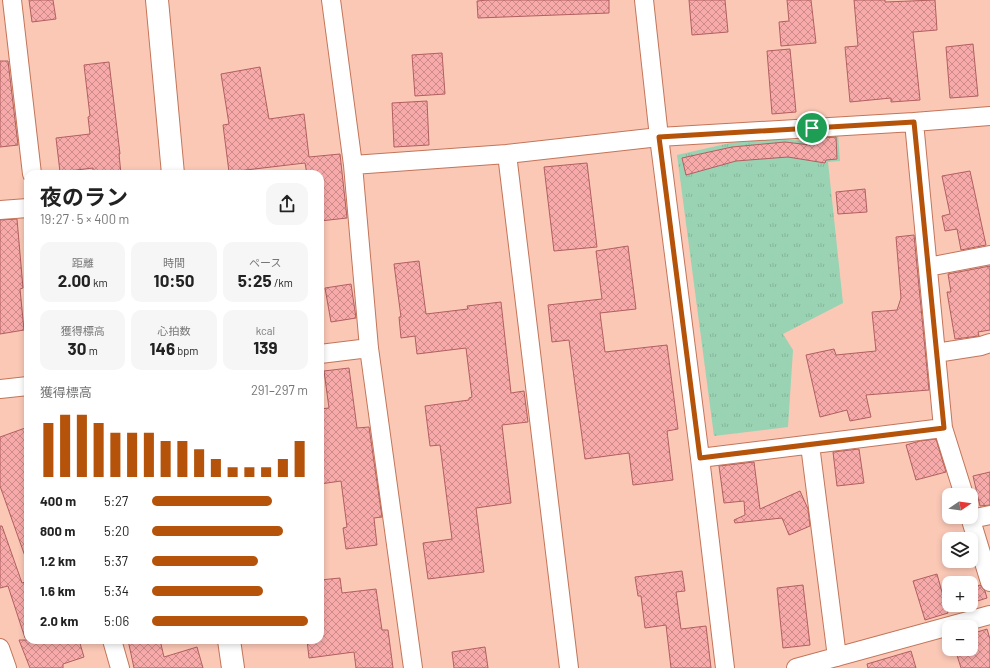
<!DOCTYPE html>
<html lang="ja">
<head>
<meta charset="utf-8">
<style>
	:root { --surface:#fff; --page:#f6f6f6; --text:#222; --muted:#767676; --accent:#b45309 }
	body { margin:0; font-family:Barlow,"Noto Sans JP",sans-serif; background:var(--page); color:var(--text); height:100vh; display:flex; flex-direction:column; font-size:15px; white-space:nowrap }
	* { box-sizing:border-box; margin:0 }
	p { font-size:13px; color:var(--muted) }
	.icon { flex:none; width:22px; height:22px; fill:none; stroke:currentColor; stroke-width:2; stroke-linecap:round; stroke-linejoin:round }
	.map { position:relative; flex:1; overflow:hidden }
	.panel { position:absolute; left:24px; top:170px; width:300px; height:474px; display:flex; flex-direction:column; background:var(--surface); border-radius:12px; box-shadow:0 2px 6px #0003 }
	.panel>* { flex:none }
	.needle { width:26px; rotate:77deg }
	.fabs { position:absolute; left:942px; top:488px; display:grid; gap:8px }
	.fabs a { display:grid; place-items:center; width:36px; height:36px; border-radius:8px; background:var(--surface); box-shadow:0 2px 6px #0003; font-size:20px }
	.pin { position:absolute; display:grid; place-items:center; width:34px; height:34px; color:#fff; margin:-17px; border:2px solid #fff; border-radius:50%; box-shadow:0 1px 4px #0007 }
	.round { display:grid; place-items:center; flex:none; width:42px; height:42px; border-radius:12px; background:var(--page) }
	.headline { display:flex; align-items:center; justify-content:space-between; height:68px; padding:0 16px }
	h1 { font-size:22px; font-weight:700; line-height:30px }
	.figures { display:grid; grid-template-columns:repeat(3,1fr); gap:6px; height:68px; padding:4px 16px }
	.figures div { display:grid; align-content:center; border-radius:10px; background:var(--page); text-align:center }
	.figures b { font-size:17px; font-weight:700 }
	.figures small { font-size:11px; font-weight:400 }
	.figures p { font-size:11px }
	.chart { height:112px; padding:8px 16px }
	.chart p { display:flex; justify-content:space-between }
	.chart svg { width:100%; height:72px; margin-top:4px; stroke:var(--accent); stroke-width:6 }
	ul { padding:0 16px; list-style:none; font-size:13px }
	li { display:grid; grid-template-columns:64px 48px 1fr; align-items:center; height:30px }
	li i { height:10px; border-radius:5px; background:var(--accent) }
	.map>svg:first-child { display:block }
	.grass { fill:url(#grass-tufts) }
	.building { fill:url(#building-cross-hatch); stroke:#b25f60 }
	.lines { fill:none; stroke-linecap:round; stroke-linejoin:round }
	.street-casing { stroke:#c37559; stroke-width:20 }
	.secondary-casing { stroke:#c37559; stroke-width:24 }
	.street { stroke:#fff; stroke-width:18 }
	.secondary { stroke:#fff; stroke-width:22 }
	.route-casing { stroke:#fff; stroke-width:8 }
	.route { stroke:#b45309; stroke-width:5 }
</style>
</head>
<body>
<div class="map">
<svg width="990" height="668" viewBox="0 0 990 668">
	<defs>
		<pattern id="grass-tufts" width="24" height="20" patternUnits="userSpaceOnUse"><rect width="24" height="20" fill="#99d3b3"/><path d="M3 7l-1-3M5 7V3M7 7l1-3M15 17l-1-3M17 17v-4M19 17l1-3" fill="none" stroke="#86b59a"/></pattern>
		<pattern id="building-cross-hatch" width="8" height="8" patternUnits="userSpaceOnUse"><rect width="8" height="8" fill="#f7aaa9"/><path d="M0 0l8 8M0 8l8-8" fill="none" stroke="#cb8b89"/></pattern>
	</defs>
	<rect width="100%" height="100%" fill="#fbc8b6"/>
	<path class="grass" d="M838,133L840,161L828,162L843,303L783,334L793,350L788,427L714,436L677,155L730,143L780,138L807,142L808,134Z"/>
	<path class="building" d="M29,0H53L56,19L32,22Z
		M488,0H609V13L478,18L477,1Z
		M689,0H725L728,32L692,35Z
		M787,0H811L816,43L781,46L779,22L789,21Z
		M854,0H885V2L935,0L937,30L913,32L920,100L891,102V98L850,102L845,47L858,46Z
		M973,44L978,96L950,98L946,47Z
		M790,49L796,112L772,114L767,51Z
		M442,53L445,94L415,96L412,55Z
		M0,61H8L18,145L0,147Z
		M109,62L120,154H119L121,174H93V168L60,172L56,138L90,134L88,117L90,116L84,65Z
		M260,67L269,119L304,114L309,157L340,154L347,218L320,221V174H307L305,163L229,172L223,125L229,124L221,74Z
		M427,101L429,145L394,147L392,103Z
		M836,137L837,159L826,160L825,163L788,157L736,161L686,175L682,158L732,147L785,142L810,145L811,139Z
		M587,163L597,247L554,251L544,167Z
		M970,171L986,245L961,250L957,229L945,231L942,216L950,214L942,176Z
		M865,189L867,212L838,214L836,192Z
		M17,219L23,288L20,289L24,330L0,334V220Z
		M914,235L929,390L866,395L871,417L850,421L847,410L820,417L806,355L834,349L836,355L876,351L872,312L897,310L901,298L896,237Z
		M628,246L636,309L600,313L605,352L667,345L678,429L667,431L673,480L633,485L629,453L585,459L569,340L552,342L548,305L602,299L596,251Z
		M419,261L426,314L468,309L467,306L501,302L511,393L524,391L528,422L502,425L511,503L476,508L484,572L428,579L423,543L452,539L440,445L430,446L425,406L469,400V398L472,397L466,348L417,354L415,336L401,338L399,317H401L394,264Z
		M990,266V330L978,332L979,336L955,339L947,292H951L948,274Z
		M351,284L356,318L331,322L325,288Z
		M349,368L357,428L369,427L382,517L374,518L377,545L346,549L343,528L347,527L341,481L320,484V409L329,408L324,371Z
		M28,427V559H26L0,486V437Z
		M936,439L946,472L916,480L906,445L920,441Z
		M859,449L864,483L837,486L833,452Z
		M754,462L760,509L800,491L808,509L810,526L789,535L782,518L735,523L734,520L745,515L744,501L724,503L719,466Z
		M990,472V505L980,506L973,476Z
		M0,526H2L22,583L28,581V638H25L8,586L0,588Z
		M682,571L685,591L676,592L681,629L706,626L711,668H671L666,625L645,628L641,596H638L635,577Z
		M937,574L943,596L949,594V605H964L947,610L948,613L925,620L913,581Z
		M340,578L342,593L376,589L382,630H388L393,668H356L354,652L309,658L307,640H320V580Z
		M803,585L810,645L783,648L777,588Z
		M980,585L985,591L987,598L971,603V588Z
		M987,629L990,639V668H961L955,649H971V634Z
		M19,640H79L84,657L63,664V668H30Z
		M128,640H160L164,657L197,647L203,668H134Z
		M485,647L488,668H454L452,652Z
		M911,651L916,668H868L867,664Z"/>
	<g class="lines">
		<g class="street-casing">
			<path id="street" d="M12,0L32,174
				M331,0L353,165L369,348L413,668
				M644,0L659,137L700,458L725,668
				M914,122L943,428L964,495
				M507,154L569,668
				M353,165L507,154L659,137L914,122L990,116
				M0,210L28,208
				M928,267L990,255
				M936,353L981,346L990,343
				M320,354L369,348
				M0,389L28,386
				M810,445L837,657
				M700,458L943,428
				M970,517L990,582
				M971,519L990,515
				M112,640L120,668
				M0,648L7,668
				M796,668L990,615"/>
		</g>
		<g class="secondary-casing">
			<path id="secondary" d="M157,0L173,174
				M229,640L233,668"/>
		</g>
		<use href="#street" class="street"/>
		<use href="#secondary" class="secondary"/>
	</g>
	<g class="lines">
		<g class="route-casing">
			<path id="route" d="M914,122L944,428L700,458L659,137Z"/>
		</g>
		<use href="#route" class="route"/>
	</g>
</svg>
<div class="fabs">
<a><svg class="needle" viewBox="-14 -14 28 28"><path d="M0-13l5 13h-10z" fill="#e53935"/><path d="M0 13l5-13h-10z" fill="#767676"/></svg></a>
<a><svg class="icon" aria-label="layers" viewBox="0 0 24 24"><path d="M12 4l9 5-9 5-9-5zM3 14l9 5 9-5"/></svg></a>
<a>+</a>
<a>−</a>
</div>
<div class="pin" style="left:812px;top:128px;background:#1e9e55"><svg class="icon" aria-label="arrive" viewBox="0 0 24 24"><path d="M6 21V4h12l-3 4 3 4H6"/></svg></div>
<section class="panel">
<div class="headline"><div><h1>夜のラン</h1><p>19:27 · 5 × 400 m</p></div><a class="round"><svg class="icon" aria-label="share" viewBox="0 0 24 24"><path d="M12 15V3M7 8l5-5 5 5M5 13v7h14v-7"/></svg></a></div>
<div class="figures">
<div><p>距離</p><b>2.00<small> km</small></b></div>
<div><p>時間</p><b>10:50</b></div>
<div><p>ペース</p><b>5:25<small> /km</small></b></div>
</div>
<div class="figures">
<div><p>獲得標高</p><b>30<small> m</small></b></div>
<div><p>心拍数</p><b>146<small> bpm</small></b></div>
<div><p>kcal</p><b>139</b></div>
</div>
<div class="chart"><p><span>獲得標高</span>291–297 m</p>
<svg viewBox="0 0 160 44" preserveAspectRatio="none"><path d="M5 44V11M15 44V6M25 44V6M35 44V11M45 44V17M55 44V17M65 44V17M75 44V22M85 44V22M95 44V27M105 44V33M115 44V38M125 44V38M135 44V38M145 44V33M155 44V22"/></svg>
</div>
<ul>
<li><b>400 m</b>5:27<i style="width:77%"></i></li>
<li><b>800 m</b>5:20<i style="width:84%"></i></li>
<li><b>1.2 km</b>5:37<i style="width:68%"></i></li>
<li><b>1.6 km</b>5:34<i style="width:71%"></i></li>
<li><b>2.0 km</b>5:06<i style="width:100%"></i></li>
</ul>
</section>
</div>
</body>
</html>
